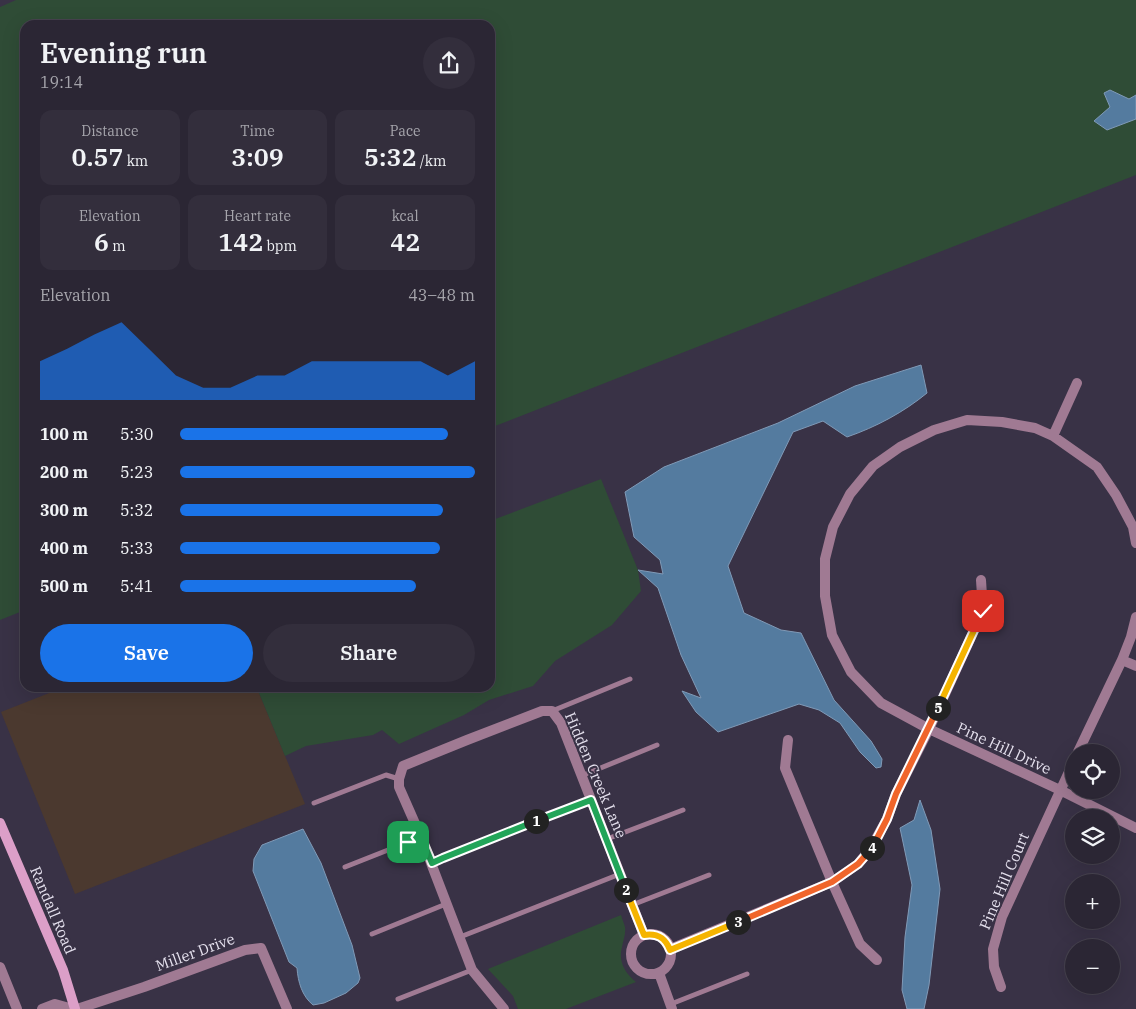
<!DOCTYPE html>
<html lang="en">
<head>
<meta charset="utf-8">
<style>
	:root { --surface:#2b2634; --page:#332e3c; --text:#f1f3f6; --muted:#a6a5ac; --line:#47434f; --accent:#1a73e8 }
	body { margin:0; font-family:"IBM Plex Serif",serif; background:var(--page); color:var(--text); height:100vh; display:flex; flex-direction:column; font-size:19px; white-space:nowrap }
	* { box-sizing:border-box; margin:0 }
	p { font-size:16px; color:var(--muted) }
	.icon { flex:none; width:28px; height:28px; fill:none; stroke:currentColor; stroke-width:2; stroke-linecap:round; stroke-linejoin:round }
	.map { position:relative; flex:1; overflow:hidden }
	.side { position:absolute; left:20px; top:20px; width:475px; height:672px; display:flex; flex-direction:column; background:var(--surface); border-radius:15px; box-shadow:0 5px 20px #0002,0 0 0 1px var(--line) }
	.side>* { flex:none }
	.fabs { position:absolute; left:1065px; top:744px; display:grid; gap:10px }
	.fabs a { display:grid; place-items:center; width:55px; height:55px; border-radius:50%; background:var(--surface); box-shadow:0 5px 20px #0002,0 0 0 1px var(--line); font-size:25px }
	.pin { position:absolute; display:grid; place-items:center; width:42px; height:42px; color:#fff; margin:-21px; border-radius:10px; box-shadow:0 2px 8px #0006 }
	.km { position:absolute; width:25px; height:25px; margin:-12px; border-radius:50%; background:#222; color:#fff; font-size:14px; line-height:25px; text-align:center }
	.round { display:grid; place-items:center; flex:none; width:52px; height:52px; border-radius:26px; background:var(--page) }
	.headline { display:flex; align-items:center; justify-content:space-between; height:85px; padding:0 20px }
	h1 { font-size:28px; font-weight:600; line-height:38px }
	.stats { display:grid; grid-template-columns:repeat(3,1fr); gap:8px; height:85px; padding:5px 20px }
	.stats div { display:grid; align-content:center; border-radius:12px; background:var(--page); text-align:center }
	.stats b { font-size:25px; font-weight:600 }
	.stats small { font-size:14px; font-weight:400 }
	.stats p { font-size:14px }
	.chart { height:140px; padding:10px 20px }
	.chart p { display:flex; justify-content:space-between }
	.chart svg { width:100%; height:90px; margin-top:5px; fill:var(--accent); opacity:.7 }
	.primary-button { display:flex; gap:10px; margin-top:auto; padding:10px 20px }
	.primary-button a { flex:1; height:58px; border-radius:30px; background:var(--accent); color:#fff; font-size:20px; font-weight:600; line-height:58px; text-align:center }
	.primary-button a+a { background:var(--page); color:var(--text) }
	ul { padding:0 20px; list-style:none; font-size:16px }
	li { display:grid; grid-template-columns:80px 60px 1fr; align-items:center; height:38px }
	li i { height:12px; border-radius:6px; background:var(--accent) }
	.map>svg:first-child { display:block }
	.industrial { fill:#4b392f }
	.green { fill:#2f4c36 }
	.water { fill:#547b9f; stroke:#809ab7 }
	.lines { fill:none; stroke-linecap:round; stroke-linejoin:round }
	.lane { stroke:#a07a93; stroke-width:5 }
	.street { stroke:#a07a93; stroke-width:10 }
	.secondary { stroke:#dc9fc8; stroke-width:10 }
	.split-1-casing { stroke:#fff; stroke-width:10 }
	.split-2-casing { stroke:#fff; stroke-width:10 }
	.split-3-casing { stroke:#fff; stroke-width:10 }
	.split-4-casing { stroke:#fff; stroke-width:10 }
	.split-5-casing { stroke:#fff; stroke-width:10 }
	.split-6-casing { stroke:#fff; stroke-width:10 }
	.split-1 { stroke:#22a559; stroke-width:6 }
	.split-2 { stroke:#22a559; stroke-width:6 }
	.split-3 { stroke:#f5b400; stroke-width:6 }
	.split-4 { stroke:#f0652b; stroke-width:6 }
	.split-5 { stroke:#f0652b; stroke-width:6 }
	.split-6 { stroke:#f5b400; stroke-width:6 }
	.labels { text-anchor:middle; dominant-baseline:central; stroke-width:4; stroke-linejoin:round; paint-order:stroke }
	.street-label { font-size:15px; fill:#e5e1ee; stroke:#393246 }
</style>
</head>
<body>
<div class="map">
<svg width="1136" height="1009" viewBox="0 0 1136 1009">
	<rect width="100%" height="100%" fill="#393246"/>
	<path class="industrial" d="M62,688H257L305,804L75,894L1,712Z"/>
	<path class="green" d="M16,0H1136V175L490,428V25H25V610L0,620V7Z
		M601,479L638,570L641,591L612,625L555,661L533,686L489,700L464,715L399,744L382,730L373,735L306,746L285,756L257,688H490V521Z
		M621,915C622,919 624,923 625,927C626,934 623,941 622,947C618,962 625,973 636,982L566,1009H518L513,996L488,969Z"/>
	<path class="water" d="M1110,90L1129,99L1136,95V119L1107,130L1094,121L1110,107L1104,93Z
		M921,365L927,393C904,412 876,427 847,437L823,421L793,432L728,566L744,613L781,630L801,633L834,700L871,741L882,759L881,767L876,768L860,752L840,723L819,710L799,704L718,732L696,712L682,691L701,698L681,655L658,588L638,570L663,574L660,560L634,537L625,492L664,467L778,423L855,386Z
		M920,800L931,830L940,889L929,985L924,1009H907L902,990L905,937L912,885L900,828L914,820Z
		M303,829L321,863L352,945L360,978L358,983L346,993L324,1003L313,1005C302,996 298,982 297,968L289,962L253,871L254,859L262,845Z"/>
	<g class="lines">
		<path class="lane" d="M552,711L630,679
			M581,776L657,745
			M314,803L386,775L399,779
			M607,839L683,810
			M431,863L443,858L591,800
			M345,867L421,837
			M632,905L709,875
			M372,934L446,904
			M460,937L620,874
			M398,999L472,970
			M671,1004L747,974"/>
		<path class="street" d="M1053,436L1077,383
			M1136,543L1133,527L1116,495L1097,467L1053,436L1035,428L1002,422L967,420L934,430L900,447L873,466L850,494L833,527L825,559V596L832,635L851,672L881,703L929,729L1060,790L1136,828
			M1122,660L1136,666
			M788,740L785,768L832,882L860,944L877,960
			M1078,752L1122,660L1131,637L1136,617
			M631 954a20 20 0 1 1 40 0a20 20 0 1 1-40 0Z
			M670,949L832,882L858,864L871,848L887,819L896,794L929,729L983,611L981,580
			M0,967L17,1009
			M659,973L672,1009
			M1001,987L994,967L993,949L1002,917L1074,761
			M42,1009L55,1004L73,1009
			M77,1009L144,987L245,950L261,948L287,1009
			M504,1009L472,970L421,837L399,787V779L403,766L467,740L542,711H552L561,723L644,935"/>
		<path class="secondary" d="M0,823L63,970L75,1009"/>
	</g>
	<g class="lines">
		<g class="split-1-casing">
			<path id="split-1" d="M408,842L421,837L432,863L443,858L536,821"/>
		</g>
		<g class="split-2-casing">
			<path id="split-2" d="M536,821L591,800L626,890"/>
		</g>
		<g class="split-3-casing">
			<path id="split-3" d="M626,890L644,935C657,933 665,937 670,950L738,922"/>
		</g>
		<g class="split-4-casing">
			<path id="split-4" d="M738,922L832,882L858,864L872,848"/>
		</g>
		<g class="split-5-casing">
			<path id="split-5" d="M872,848L887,819L896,794L938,708"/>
		</g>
		<g class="split-6-casing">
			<path id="split-6" d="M938,708L983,611"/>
		</g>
		<use href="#split-1" class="split-1"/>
		<use href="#split-2" class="split-2"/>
		<use href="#split-3" class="split-3"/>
		<use href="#split-4" class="split-4"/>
		<use href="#split-5" class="split-5"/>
		<use href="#split-6" class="split-6"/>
	</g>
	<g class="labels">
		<g class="street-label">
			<text transform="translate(1004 748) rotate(25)">Pine Hill Drive</text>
			<text transform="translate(596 775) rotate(67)">Hidden Creek Lane</text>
			<text transform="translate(1004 881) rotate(-67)">Pine Hill Court</text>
			<text transform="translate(53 910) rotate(67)">Randall Road</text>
			<text transform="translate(195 952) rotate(-20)">Miller Drive</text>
		</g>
	</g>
</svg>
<div class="fabs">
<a><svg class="icon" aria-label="locate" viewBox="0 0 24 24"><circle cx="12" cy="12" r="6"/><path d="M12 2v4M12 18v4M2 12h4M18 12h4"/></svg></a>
<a><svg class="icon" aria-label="layers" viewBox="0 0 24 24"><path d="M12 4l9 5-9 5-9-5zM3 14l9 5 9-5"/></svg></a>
<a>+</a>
<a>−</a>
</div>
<div class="pin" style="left:408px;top:842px;background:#1e9e55"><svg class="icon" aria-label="arrive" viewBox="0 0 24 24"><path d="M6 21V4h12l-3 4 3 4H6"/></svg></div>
<div class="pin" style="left:983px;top:611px;background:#d93025"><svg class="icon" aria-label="check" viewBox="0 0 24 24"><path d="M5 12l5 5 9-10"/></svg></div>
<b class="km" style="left:536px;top:821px">1</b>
<b class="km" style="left:626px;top:890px">2</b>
<b class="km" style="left:738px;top:922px">3</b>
<b class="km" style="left:872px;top:848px">4</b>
<b class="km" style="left:938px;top:708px">5</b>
<section class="side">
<div class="headline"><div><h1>Evening run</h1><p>19:14</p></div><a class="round"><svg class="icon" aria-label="share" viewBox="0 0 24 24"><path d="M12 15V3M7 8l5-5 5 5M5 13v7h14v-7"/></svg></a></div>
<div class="stats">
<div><p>Distance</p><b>0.57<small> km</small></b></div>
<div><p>Time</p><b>3:09</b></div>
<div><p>Pace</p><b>5:32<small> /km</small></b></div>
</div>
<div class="stats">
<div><p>Elevation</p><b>6<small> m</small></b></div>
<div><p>Heart rate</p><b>142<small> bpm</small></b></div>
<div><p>kcal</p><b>42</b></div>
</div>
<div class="chart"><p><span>Elevation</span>43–48 m</p>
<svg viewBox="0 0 160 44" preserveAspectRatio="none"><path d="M0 44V25L10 19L20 12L30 6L40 19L50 32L60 38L70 38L80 32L90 32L100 25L110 25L120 25L130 25L140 25L150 32L160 25V44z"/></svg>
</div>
<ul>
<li><b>100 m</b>5:30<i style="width:91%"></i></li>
<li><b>200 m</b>5:23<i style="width:100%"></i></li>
<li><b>300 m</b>5:32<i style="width:89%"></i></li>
<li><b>400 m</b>5:33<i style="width:88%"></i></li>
<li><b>500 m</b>5:41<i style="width:80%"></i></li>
</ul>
<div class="primary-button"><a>Save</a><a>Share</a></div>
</section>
</div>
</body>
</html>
